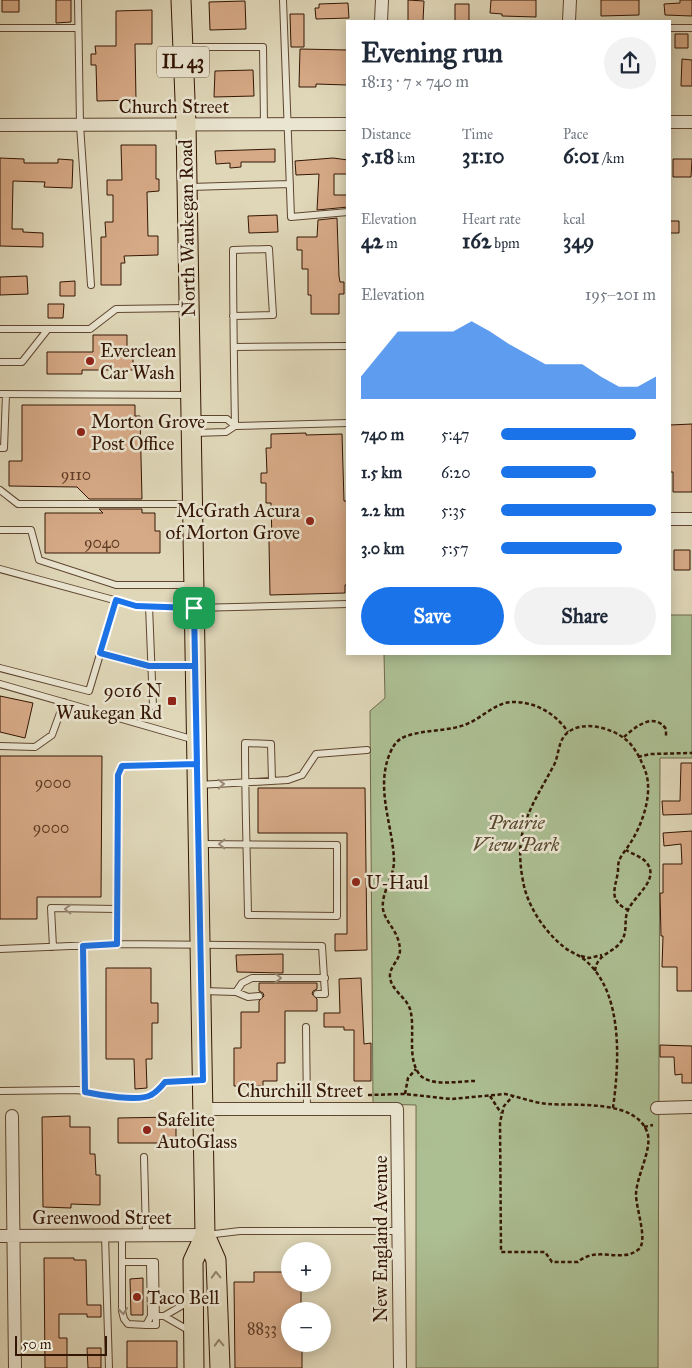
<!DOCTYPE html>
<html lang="en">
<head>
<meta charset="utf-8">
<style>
	:root { --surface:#fff; --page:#f2f2f3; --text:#1f2937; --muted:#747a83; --accent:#1a73e8 }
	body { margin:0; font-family:"IM FELL Great Primer",serif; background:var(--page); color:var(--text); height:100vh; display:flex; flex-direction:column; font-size:19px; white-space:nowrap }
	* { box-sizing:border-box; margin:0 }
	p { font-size:16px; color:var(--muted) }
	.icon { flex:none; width:28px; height:28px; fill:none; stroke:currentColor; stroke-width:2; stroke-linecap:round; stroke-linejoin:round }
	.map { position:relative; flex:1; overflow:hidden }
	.side { position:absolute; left:346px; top:20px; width:325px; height:635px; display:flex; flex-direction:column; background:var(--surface); border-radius:0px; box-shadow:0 2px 12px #0003 }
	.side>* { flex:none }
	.tools { position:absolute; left:281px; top:1242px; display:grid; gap:10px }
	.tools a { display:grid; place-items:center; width:50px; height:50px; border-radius:50%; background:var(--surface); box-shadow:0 2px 12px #0003; font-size:25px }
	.scale { position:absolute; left:15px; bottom:12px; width:92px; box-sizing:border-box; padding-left:5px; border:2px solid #341604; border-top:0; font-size:14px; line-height:18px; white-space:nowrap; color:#341604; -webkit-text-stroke:4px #eae5d1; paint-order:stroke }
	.pin { position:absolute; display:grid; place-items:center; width:42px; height:42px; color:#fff; margin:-21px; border-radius:10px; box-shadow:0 2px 8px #0006 }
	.round { display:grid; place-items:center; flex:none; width:52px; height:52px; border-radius:26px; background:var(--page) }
	.head { display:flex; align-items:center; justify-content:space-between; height:85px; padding:0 15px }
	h1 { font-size:28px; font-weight:700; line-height:38px }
	.metrics { display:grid; grid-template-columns:repeat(3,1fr); gap:8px; height:85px; padding:5px 15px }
	.metrics div { display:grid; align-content:center }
	.metrics b { font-size:21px; font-weight:700 }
	.metrics small { font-size:14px; font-weight:400 }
	.metrics p { font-size:14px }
	.chart { height:140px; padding:10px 15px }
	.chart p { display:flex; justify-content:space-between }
	.chart svg { width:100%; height:90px; margin-top:5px; fill:var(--accent); opacity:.7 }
	.action { display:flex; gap:10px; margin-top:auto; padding:10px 15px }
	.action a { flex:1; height:58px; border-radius:30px; background:var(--accent); color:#fff; font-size:20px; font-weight:700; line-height:58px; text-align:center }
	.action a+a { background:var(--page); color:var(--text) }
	ul { padding:0 15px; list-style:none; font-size:16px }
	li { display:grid; grid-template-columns:80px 60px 1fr; align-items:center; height:38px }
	li i { height:12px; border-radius:6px; background:var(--accent) }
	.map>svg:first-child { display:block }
	.green { fill:#acbf93; stroke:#706a4c }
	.building { fill:#d7aa87; stroke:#341604 }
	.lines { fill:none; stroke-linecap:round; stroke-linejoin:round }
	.service-casing { stroke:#5f4631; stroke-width:8 }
	.minor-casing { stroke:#5f4631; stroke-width:14 }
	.primary-casing { stroke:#341604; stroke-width:21 }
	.path { stroke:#341604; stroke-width:2.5; stroke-dasharray:4 2.5; stroke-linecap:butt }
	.service { stroke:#eae5d1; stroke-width:6 }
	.minor { stroke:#eae5d1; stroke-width:12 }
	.primary { stroke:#dfd7b8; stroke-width:19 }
	.oneway { stroke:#988875 }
	.oneway2 { stroke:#928067 }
	.route-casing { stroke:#fff; stroke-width:10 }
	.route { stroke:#1a73e8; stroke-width:6 }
	.poi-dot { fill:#8f2418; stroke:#eae5d1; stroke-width:2 }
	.labels { text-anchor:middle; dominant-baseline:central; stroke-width:5; stroke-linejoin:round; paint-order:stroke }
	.number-label { font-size:16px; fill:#5d3b25 }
	.shield { fill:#eae5d1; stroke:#6b5442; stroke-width:1 }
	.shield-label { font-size:18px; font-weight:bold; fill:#341604 }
	.street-label { font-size:19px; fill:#341604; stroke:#eae5d1 }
	.poi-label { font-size:19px; fill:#341604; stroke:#eae5d1; text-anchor:start }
	.park-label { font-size:19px; font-style:italic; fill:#58492f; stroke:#eae5d1 }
</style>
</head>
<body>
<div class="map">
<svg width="692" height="1368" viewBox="0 0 692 1368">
	<rect width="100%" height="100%" fill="#dfd7b8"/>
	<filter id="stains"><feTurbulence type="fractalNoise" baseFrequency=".004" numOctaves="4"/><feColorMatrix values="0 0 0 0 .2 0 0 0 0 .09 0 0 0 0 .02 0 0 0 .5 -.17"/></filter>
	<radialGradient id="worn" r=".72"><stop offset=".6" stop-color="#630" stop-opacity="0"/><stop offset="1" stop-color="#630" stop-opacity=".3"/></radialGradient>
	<path class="green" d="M670,615H692V758H660L658,1368H416V1105L373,1104L370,711L385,698L384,654H670Z"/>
	<path class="building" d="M2,0H19V12H2Z
		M56,0H71V22L56,23Z
		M408,0L424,1L423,21H408Z
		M491,0H536V17L502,16V14L490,13Z
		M601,0H639V15L601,16Z
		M680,0H692V16L665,15L664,4L680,3Z
		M245,1L246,29L210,30L209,2Z
		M348,3L349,18L316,19L315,8H319V4Z
		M455,4H469V21H455Z
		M152,10V44H135L136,100L97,101L96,65H91V54H96L95,46H116V11Z
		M290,14H304V47H291Z
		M675,34H688V48H675Z
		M300,49L347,50V85L316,84V87H299Z
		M682,59L692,60V86H681Z
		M253,70L254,96L214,97L215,71Z
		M121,145H156V179H159V191L147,192L148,236H158V255L124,256L125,263H121V285H101V237H106L105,222H113V195H107V180H122Z
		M275,149V162H241V167L230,168V163L216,164L215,151Z
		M0,158L24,159V163H58V159L73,160L72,188L44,187L45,182L13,181L12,229H23V232L43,233V247L0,246Z
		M333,158L348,160V174H334V195H348V207L317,210L319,174L296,175L295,161Z
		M673,159H692L691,177H673Z
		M277,215L278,232L249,233L248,216Z
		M337,218L339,276L340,282H344V294H339V314H311V295H308V269H302V250H297V237H317L318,220Z
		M670,221H679V233H670Z
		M27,276L28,294L0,295V277Z
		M75,281V296H60V282Z
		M48,304H64L63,318H48Z
		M93,335H127V351H133V370H82V374H47V352H93Z
		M22,405H135V416H140L142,499H89L77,487L9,486V461H22Z
		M692,424V492H673V472H670V425Z
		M306,433V435L342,434L344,501H348V584L345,585V593L270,595L269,541L272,540L271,503H266V483H261V473H267L266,448H271V434Z
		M99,509H142V513H155V531H160V553H45V513H103Z
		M674,550H690V570H674Z
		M0,696L33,703L25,738L0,732Z
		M0,756H102L101,897H37V919H0Z
		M681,763H692V814L663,815L662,801H680Z
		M258,788H365L367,950L335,951V934H347V833H258Z
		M692,831V991H677V967H662L663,936H661L660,893H663V864H682L681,844L664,846L663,833Z
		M283,954V973L237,972L236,955Z
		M106,968H151V1003H158V1023H152V1059H146L147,1088L135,1089L134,1059H106Z
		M361,978L364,1044L371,1043V1081H354V1030H344V1027H324V1013H340L339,979Z
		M259,983H317V989L313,991L312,994L317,999V1011H285V1063H277V1081H263V1086H234V1048H241V1012H259V1001L264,996L263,993L259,991Z
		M660,1045L692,1046V1083H682V1074L675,1075L674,1057H660Z
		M70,1116V1127H90V1154H95L96,1175H100V1205L71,1204V1208L43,1207L42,1117Z
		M176,1117V1143H118V1118Z
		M44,1258H74V1260H86L87,1305H101V1317H87V1314H59V1338H67V1368H45Z
		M254,1272H290V1284H301V1311H290V1344H302V1368H235L234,1282H254Z
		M143,1278V1315H131L130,1279Z
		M127,1341H177V1368H127Z
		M87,1348H101V1368H88Z"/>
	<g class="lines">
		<g class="service-casing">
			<path id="service" d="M78,0L80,125L91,285
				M283,0L291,217L348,212
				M0,28H78
				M670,28H692
				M184,47H263L264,124
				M190,187L290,184
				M233,316L273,315L269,249L233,250C233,309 234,367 235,426
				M0,329H90L116,309L187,308
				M234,347L348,346
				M0,362H22L48,329
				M0,394L189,395
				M192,419H227L235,426
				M194,433L226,432L235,426L348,423
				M0,448H4L6,394
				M0,490L18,504H191
				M0,530H31L39,560L116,585H192
				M0,569L136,606L194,608L348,604
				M149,606L153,706
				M100,653L149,667L192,666
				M0,668L89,691L116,601
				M0,684L195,740
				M0,746L35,747L52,735L64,702
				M198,785L288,780L302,775L316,754L367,750
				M199,844L337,845V916L248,915C247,858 245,801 245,743L271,744L272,781
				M117,944L118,775L122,765L196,764
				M83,945L85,1092
				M53,947L51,908L117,909
				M0,949L117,944L322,946L325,994H317
				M202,991L236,992L248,997L259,996
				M236,992L242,983L252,978H325
				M306,1027L307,1109
				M0,1091L78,1090L110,1097H149L158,1091L165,1082L201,1080
				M144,1157L146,1235
				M105,1235L109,1368
				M122,1235V1311L124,1319L128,1324L146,1325L151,1316L150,1262
				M206,1235L240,1231H398
				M122,1262H155L156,1325H146
				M156,1316H164L190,1331
				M164,1316L190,1301"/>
		</g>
		<g class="minor-casing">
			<path id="minor" d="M381,21L382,0
				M569,21L570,0
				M670,122H692
				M0,125L348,124
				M670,519H692
				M657,1108L692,1107
				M203,1109H397L400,1368
				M12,1116L15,1368
				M0,1236L205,1235"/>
		</g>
		<g class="primary-casing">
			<path id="primary" d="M181,0L186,124L205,1235L216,1260L220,1368
				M194,1368L193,1261L205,1235"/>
		</g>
		<path class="path" d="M624,737C636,726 654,712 666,729V736
			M638,757L650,754L692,753
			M581,956L589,958L602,955
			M595,971C597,954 611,954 620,943C629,932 623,921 628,910C634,896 661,879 646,862C642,857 632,854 626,850
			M475,1081C459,1081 431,1087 420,1075C406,1058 416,1029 410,1009C406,997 391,990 390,977C389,967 400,960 400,950C399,930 385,923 383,909C381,892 394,878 394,861C393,825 375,789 390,753C393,746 397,740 404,737C424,729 447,732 467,724C482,718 497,701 514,702C536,702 556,714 568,732
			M405,1094L408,1078L416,1069
			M368,1095L405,1094L451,1099L505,1094C520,1097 534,1103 549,1104C577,1106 639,1099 648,1135C651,1152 637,1175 636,1194C636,1209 648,1240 639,1249C622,1264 597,1245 578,1262H552L545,1252H501L500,1122L504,1106L513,1096
			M490,1096L501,1113
			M613,1108C619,1064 624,994 586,961C580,955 571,953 564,947C545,932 527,906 523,881C513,830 531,808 554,765C559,755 558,742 566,734C581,719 612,728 625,739C634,745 641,760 645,770C654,793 642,826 629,845C626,850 621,855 619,861C618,864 618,868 618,872C615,889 608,900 628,910
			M644,1127L653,1125"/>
		<use href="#service" class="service"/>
		<use href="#minor" class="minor"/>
		<use href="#primary" class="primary"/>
	</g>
	<defs><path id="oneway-chevron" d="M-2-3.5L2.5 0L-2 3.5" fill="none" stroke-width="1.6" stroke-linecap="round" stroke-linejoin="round" transform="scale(1.25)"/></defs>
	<g class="oneway">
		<use href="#oneway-chevron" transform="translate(221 784) rotate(-3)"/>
		<use href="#oneway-chevron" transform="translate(222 844) rotate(180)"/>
		<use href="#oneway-chevron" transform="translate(68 909) rotate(-179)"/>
		<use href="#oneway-chevron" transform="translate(278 978)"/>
		<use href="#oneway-chevron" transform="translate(123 1311) rotate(84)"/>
	</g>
	<g class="oneway2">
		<use href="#oneway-chevron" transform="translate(216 1275) rotate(-92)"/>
		<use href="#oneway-chevron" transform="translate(219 1343) rotate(-92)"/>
	</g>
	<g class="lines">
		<g class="route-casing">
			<path id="route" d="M194,608L136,606L116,600L100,653L149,666H195L203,1080L165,1082C161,1087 157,1092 151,1095C139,1102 99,1095 85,1092L83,946L117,944L118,775L122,766L197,764C196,712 195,660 194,608"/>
		</g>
		<use href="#route" class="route"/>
	</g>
	<g class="poi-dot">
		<circle cx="90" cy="361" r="5"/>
		<circle cx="81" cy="432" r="5"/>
		<circle cx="310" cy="521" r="5"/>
		<rect x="167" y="696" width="10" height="10" rx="2.5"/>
		<circle cx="356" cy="882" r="5"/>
		<circle cx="147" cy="1130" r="5"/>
		<circle cx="137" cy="1297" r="5"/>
	</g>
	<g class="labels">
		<g class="number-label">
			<text x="76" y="474">9110</text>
			<text x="102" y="542">9040</text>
			<text x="53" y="782">9000</text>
			<text x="51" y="827">9000</text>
			<text x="262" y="1328">8833</text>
		</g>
		<rect class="shield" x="157" y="46.5" width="52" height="31" rx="4"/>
		<g class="shield-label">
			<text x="183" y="62">IL 43</text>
		</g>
		<g class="street-label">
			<text x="174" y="106">Church Street</text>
			<text transform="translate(187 228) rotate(-91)">North Waukegan Road</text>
			<text x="300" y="1090">Churchill Street</text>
			<text x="102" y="1217">Greenwood Street</text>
			<text transform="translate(380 1239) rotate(-90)">New England Avenue</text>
		</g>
		<g class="poi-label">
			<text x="100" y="350">Everclean<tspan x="100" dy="22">Car Wash</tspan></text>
			<text x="91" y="421">Morton Grove<tspan x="91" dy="22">Post Office</tspan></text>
			<text x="300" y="510" text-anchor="end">McGrath Acura<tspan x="300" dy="22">of Morton Grove</tspan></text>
			<text x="162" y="690" text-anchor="end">9016 N<tspan x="162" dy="22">Waukegan Rd</tspan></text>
			<text x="366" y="882">U-Haul</text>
			<text x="157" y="1119">Safelite<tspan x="157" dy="22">AutoGlass</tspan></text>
			<text x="147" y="1297">Taco Bell</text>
		</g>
		<g class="park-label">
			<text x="516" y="822">Prairie<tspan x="516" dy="22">View Park</tspan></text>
		</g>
	</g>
	<rect width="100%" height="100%" filter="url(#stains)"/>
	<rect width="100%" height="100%" fill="url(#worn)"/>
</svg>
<div class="tools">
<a>+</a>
<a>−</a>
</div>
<div class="scale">50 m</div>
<div class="pin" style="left:194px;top:608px;background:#1e9e55"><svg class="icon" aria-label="arrive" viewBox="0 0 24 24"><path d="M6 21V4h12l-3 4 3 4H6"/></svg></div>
<section class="side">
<div class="head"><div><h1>Evening run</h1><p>18:13 · 7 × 740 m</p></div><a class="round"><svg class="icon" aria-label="share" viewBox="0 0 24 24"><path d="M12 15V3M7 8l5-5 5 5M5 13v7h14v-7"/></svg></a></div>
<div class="metrics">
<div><p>Distance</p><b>5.18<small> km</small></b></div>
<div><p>Time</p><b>31:10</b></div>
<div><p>Pace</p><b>6:01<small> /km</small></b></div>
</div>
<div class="metrics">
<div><p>Elevation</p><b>42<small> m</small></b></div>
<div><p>Heart rate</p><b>162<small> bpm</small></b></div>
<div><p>kcal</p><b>349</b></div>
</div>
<div class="chart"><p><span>Elevation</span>195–201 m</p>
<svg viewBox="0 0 160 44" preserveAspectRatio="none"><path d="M0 44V33L10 22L20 11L30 11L40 11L50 11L60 6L70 11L80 17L90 22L100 27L110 27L120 27L130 33L140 38L150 38L160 33V44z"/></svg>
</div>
<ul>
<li><b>740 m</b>5:47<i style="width:87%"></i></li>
<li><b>1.5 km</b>6:20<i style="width:61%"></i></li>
<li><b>2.2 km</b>5:35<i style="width:100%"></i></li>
<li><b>3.0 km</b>5:57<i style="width:78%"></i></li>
</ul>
<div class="action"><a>Save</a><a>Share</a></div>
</section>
</div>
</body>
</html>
